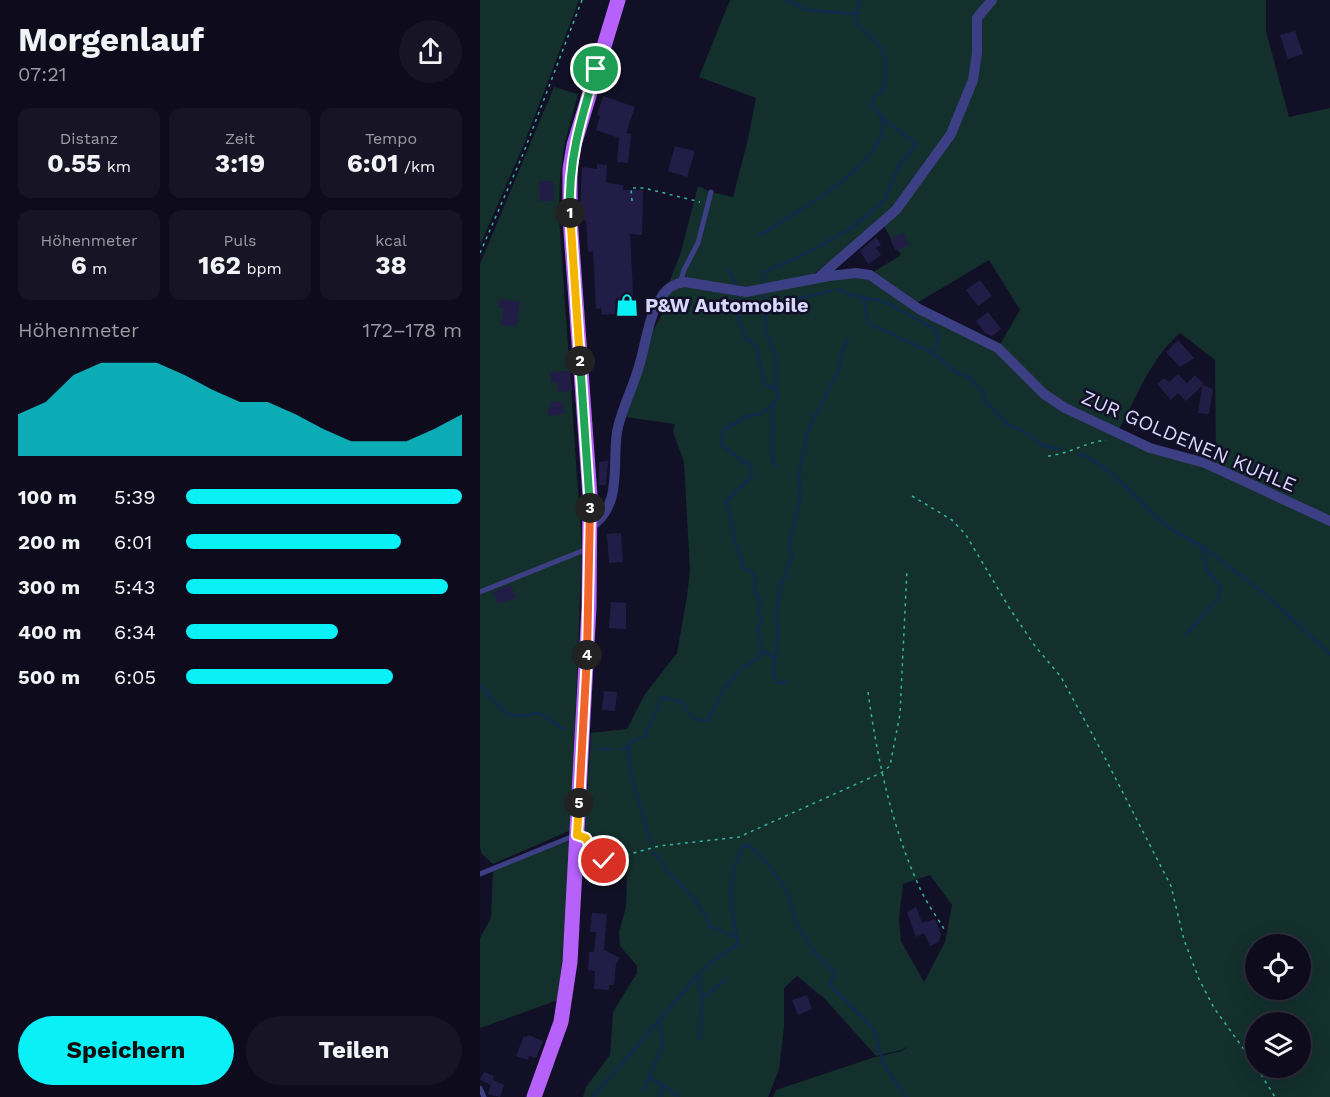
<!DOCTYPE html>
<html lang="de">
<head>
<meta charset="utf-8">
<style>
	:root { --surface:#0e0c1c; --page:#171525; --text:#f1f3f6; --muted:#9b9ba3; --line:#2e2c3b; --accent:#0af0f7 }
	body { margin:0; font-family:"Work Sans",sans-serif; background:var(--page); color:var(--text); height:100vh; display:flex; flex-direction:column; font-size:22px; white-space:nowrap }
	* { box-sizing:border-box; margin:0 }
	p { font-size:20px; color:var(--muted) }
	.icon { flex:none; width:33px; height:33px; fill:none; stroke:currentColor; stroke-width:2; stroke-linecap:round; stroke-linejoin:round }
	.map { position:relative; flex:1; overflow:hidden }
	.sheet { display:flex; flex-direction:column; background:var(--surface); width:480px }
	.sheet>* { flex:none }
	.buttons { position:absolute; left:765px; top:934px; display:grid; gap:12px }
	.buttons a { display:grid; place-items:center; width:66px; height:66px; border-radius:50%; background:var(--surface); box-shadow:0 6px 24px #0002,0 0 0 2px var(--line); font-size:30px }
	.pin { position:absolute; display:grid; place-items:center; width:51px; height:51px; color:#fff; margin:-26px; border:3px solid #fff; border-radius:50%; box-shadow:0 2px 6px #0007 }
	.km { position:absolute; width:30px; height:30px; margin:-15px; border-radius:50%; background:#222; color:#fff; font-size:16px; line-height:30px; text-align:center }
	.round { display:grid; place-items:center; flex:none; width:63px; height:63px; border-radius:32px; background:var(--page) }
	.overview { display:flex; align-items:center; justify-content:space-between; height:102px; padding:0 18px }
	h1 { font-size:33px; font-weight:700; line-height:45px }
	.stats { display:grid; grid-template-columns:repeat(3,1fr); gap:9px; height:102px; padding:6px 18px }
	.stats div { display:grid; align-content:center; border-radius:12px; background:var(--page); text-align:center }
	.stats b { font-size:26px; font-weight:700 }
	.stats small { font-size:16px; font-weight:400 }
	.stats p { font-size:16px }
	.chart { height:168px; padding:12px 18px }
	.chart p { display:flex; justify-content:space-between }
	.chart svg { width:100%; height:108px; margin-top:6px; fill:var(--accent); opacity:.7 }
	.action { display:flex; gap:12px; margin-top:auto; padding:12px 18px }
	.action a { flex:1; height:69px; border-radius:36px; background:var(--accent); color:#111; font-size:24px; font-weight:700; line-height:69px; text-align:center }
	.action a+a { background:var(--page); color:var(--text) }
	ul { padding:0 18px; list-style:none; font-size:20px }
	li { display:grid; grid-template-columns:96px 72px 1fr; align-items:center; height:45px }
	li i { height:15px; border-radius:8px; background:var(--accent) }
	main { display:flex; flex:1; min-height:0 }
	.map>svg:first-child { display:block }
	.green { fill:#13302d; fill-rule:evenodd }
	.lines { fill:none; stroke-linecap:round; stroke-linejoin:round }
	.stream { stroke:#102a4b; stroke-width:3 }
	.building { fill:#221d47 }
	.path { stroke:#34b5a4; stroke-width:1.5; stroke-dasharray:3 4.5; stroke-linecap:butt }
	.service { stroke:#3d3f84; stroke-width:5 }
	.minor { stroke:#3d3f84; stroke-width:10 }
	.primary { stroke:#b662fa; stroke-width:15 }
	.split-1-casing { stroke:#fff; stroke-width:12 }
	.split-2-casing { stroke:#fff; stroke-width:12 }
	.split-3-casing { stroke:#fff; stroke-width:12 }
	.split-4-casing { stroke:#fff; stroke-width:12 }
	.split-5-casing { stroke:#fff; stroke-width:12 }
	.split-6-casing { stroke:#fff; stroke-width:12 }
	.split-1 { stroke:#22a559; stroke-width:8 }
	.split-2 { stroke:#f5b400; stroke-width:8 }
	.split-3 { stroke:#22a559; stroke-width:8 }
	.split-4 { stroke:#f0652b; stroke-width:8 }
	.split-5 { stroke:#f0652b; stroke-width:8 }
	.split-6 { stroke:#f5b400; stroke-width:8 }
	.labels { text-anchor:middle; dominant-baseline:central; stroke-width:5; stroke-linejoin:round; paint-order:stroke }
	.poi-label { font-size:20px; font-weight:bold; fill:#d9d7fe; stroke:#121026; text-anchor:start }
	.street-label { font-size:20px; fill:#d9d7fe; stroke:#121026 }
</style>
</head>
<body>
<main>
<section class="sheet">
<div class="overview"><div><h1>Morgenlauf</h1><p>07:21</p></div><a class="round"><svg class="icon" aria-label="share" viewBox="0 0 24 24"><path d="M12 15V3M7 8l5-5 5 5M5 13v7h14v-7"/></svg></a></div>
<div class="stats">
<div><p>Distanz</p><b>0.55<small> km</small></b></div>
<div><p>Zeit</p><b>3:19</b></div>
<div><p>Tempo</p><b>6:01<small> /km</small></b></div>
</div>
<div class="stats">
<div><p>Höhenmeter</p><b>6<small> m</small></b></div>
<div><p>Puls</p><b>162<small> bpm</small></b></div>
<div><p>kcal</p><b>38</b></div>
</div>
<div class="chart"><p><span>Höhenmeter</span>172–178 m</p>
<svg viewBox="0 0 160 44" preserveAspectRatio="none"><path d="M0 44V27L10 22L20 11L30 6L40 6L50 6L60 11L70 17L80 22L90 22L100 27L110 33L120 38L130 38L140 38L150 33L160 27V44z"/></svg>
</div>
<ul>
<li><b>100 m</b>5:39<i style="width:100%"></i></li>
<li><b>200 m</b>6:01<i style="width:78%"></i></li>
<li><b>300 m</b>5:43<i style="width:95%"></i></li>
<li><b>400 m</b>6:34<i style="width:55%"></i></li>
<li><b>500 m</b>6:05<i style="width:75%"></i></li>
</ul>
<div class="action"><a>Speichern</a><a>Teilen</a></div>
</section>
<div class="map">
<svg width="850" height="1097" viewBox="0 0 850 1097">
	<rect width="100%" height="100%" fill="#121026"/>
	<path class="green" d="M0,0H99L44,144L0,245Z
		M250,0H509L497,16L511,0H786V31L809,117L850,108V518L736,466L735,360L700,333C670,359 657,397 638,431C612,419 578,408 557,387C544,373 534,357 519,346L540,310L509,260L435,304L397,279L416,295L525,356L559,392L587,410L667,451L715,461L850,524V1097H293L296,1090L395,1057L422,1051L429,1046L421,1050L396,1056L345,999L317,976L304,988V1027L299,1070L288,1097H103L106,1087L130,1055L133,1012L157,973V966L140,946L139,932L146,907L147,866L110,862V855L103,854L111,733L147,729L165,694L197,653L207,596L210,571L204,462L193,432L195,424L145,417L171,334L182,315L179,309L201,252L218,186L231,192L253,197L268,139L276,98L219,77ZM494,67C495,112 435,194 402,223L421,255L390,274L374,272L329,277L385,237L415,209L470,134ZM450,875L472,905L465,942L444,982L421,941L419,919L423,884ZM776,945H820V990H776ZM776,1023H820V1068H776Z
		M74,87L98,94L84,146L80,177L79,217L102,548L91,830L13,864L2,854L0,848V264Z
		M90,841L87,906L78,1000L0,1028V938L11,918L13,871L68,848Z"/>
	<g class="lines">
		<path class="stream" d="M306,0L326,10L376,14
			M278,236C311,216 393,171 402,132C403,128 402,122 402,118
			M248,268L256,286
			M283,285L285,272L327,253L373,227L405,200L419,165L437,144L406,121L391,105L394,97L402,92L405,83V57L399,45L377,24L376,14L380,0
			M356,290H362L370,295L405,302L455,329L459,337L453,353L477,373L490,378L504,394L505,401L528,425L542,430L562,445L580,449
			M383,296L388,323L453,353
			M259,300L257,316L266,338L276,346L285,384L296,390
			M285,306L350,291
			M293,404L292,457L295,466
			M600,454C634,468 655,499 682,522C694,532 709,539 722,546L727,570L741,588L738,599L705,635
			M722,546L785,594L850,654
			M282,650L294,658
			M307,682L298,683L293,675L298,634L296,613L301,586L312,555L309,546L320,498L319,473L328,430L359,369L361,354L368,339
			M0,685C10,695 22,714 36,716C45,717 52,712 60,714C70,718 74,725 84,729
			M119,749H131
			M141,749H148
			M171,843C165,819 145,768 149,743L165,736L182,697L202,702C209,713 212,723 228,720L244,689L261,669L279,657L282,650L278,631L282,620L278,611L281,600L274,591L276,582L273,573L263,567C262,557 258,552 255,542C251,529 253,518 246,503C254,491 264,486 272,475L271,466C260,458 249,454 241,443L243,430L268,416L281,414L298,399L296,390V358L286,331L284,296
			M174,852C180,860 185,869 192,876C208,892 222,904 230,926L257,938
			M219,976L222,999L220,1039
			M222,999L245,980
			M168,1076L198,1096
			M164,1090L183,1043L179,1021
			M113,1097L210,984L229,964L258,944C251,906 245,885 262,847L269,845L289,865L308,893L317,925L336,954L354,972L350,985L394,1029L403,1063L426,1097
			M180,1097L182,1084"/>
	</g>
	<path class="building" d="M815,31L823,54L808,59L800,35Z
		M123,96L155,107L146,133L151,134L148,163L137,162L139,138L116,130L120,116L117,115Z
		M195,146L215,151L207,177L188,171Z
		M117,164L127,165L126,183L143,185V190H163L162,235L150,234L154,312L122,315L121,308L116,309L113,251L108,252L106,221L103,220L100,207L102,167L117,169Z
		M59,181H73L74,201H60Z
		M423,233L429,245L416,251L410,239Z
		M396,237L401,245L396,248L401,255L388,264L380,251Z
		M500,280L512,296L498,306L486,290Z
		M19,299L40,302L36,327L21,325L24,308L18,307Z
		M508,312L521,329L512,336L505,333L496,321Z
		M698,340L714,358L700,367L686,352Z
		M90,371L92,391L78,392L77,382L71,383L70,372Z
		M698,374L707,383L715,375L724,384L723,385L733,389L729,414L718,413L722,386L706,401L698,393L691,400L677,384L684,378L689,382Z
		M82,401L84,414L69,416L68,407H71V402Z
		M128,461L126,485H119V462Z
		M141,533L143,562L129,563L127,534Z
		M31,585L36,598L18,604L13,592Z
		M131,602L146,603V629L129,628Z
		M124,691L137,692L135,711L122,710Z
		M436,907L442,923L455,919L461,934L459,942L450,946L444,933L436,937L427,912Z
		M112,913L127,914L124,950L140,958L136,964L134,985H129V990L114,989L115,971L108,970L109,952H114L116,932H110Z
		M327,995L332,1009L318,1015L312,1000Z
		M48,1035L63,1041L56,1058L49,1056L48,1060L36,1056L44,1036L47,1037Z
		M4,1072L14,1076L13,1080L24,1085L20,1097L8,1094L11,1085L0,1080Z"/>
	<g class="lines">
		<path class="path" d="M152,201L151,188H164L220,202
			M0,253L43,154L102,0
			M568,456C589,454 606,442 626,440
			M432,496L472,520L486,535L530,609L555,646L581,677L622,752L691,886L704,940L719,979L734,1008L776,1066
			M388,692C397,757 411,824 438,884C445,901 457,917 466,932
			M110,846L114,856L124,861L179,846L259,837L401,773L410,766L420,714L427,569
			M777,1068L795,1097"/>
		<path class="service" d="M200,283L204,270L218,243L231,192
			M0,592L107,549
			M0,874L96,835
			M0,1088L4,1097"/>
		<path class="minor" d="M338,278L416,210L471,134L493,80L497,53V18L512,0
			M111,526C143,506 132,463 137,432C141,410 153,388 159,366C166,344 168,316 182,296C187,288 196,283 205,282L266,292L349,276L376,273L390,275L439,309L518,348L564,394L585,408L670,448L725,463L850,521"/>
		<path class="primary" d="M54,1097L81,1022L90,962L109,607L110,496L90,217V169L94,145L138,0"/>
	</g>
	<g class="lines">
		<g class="split-1-casing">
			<path id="split-1" d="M90,213C88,160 101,119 116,69"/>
		</g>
		<g class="split-2-casing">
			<path id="split-2" d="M90,213L100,361"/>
		</g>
		<g class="split-3-casing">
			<path id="split-3" d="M100,361L110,508"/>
		</g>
		<g class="split-4-casing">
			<path id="split-4" d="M107,655L110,508"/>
		</g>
		<g class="split-5-casing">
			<path id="split-5" d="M99,803L107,655"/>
		</g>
		<g class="split-6-casing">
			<path id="split-6" d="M99,803L97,835L106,838L114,856L124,861"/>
		</g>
		<use href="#split-1" class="split-1"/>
		<use href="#split-2" class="split-2"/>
		<use href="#split-3" class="split-3"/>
		<use href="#split-4" class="split-4"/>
		<use href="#split-5" class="split-5"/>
		<use href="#split-6" class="split-6"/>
	</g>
	<defs>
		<g id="shop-bare" transform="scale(1.8)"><path d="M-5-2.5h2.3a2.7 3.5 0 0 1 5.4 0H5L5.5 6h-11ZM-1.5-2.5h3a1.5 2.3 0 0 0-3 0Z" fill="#0af0f7" stroke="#121026" stroke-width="2.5" paint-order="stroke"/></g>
	</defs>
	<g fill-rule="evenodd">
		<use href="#shop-bare" x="147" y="305"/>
	</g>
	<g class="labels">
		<g class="poi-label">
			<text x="165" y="305">P&amp;W Automobile</text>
		</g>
		<g class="street-label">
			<text transform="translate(709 441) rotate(23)">ZUR GOLDENEN KUHLE</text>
		</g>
	</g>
</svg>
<div class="buttons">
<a><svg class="icon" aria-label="locate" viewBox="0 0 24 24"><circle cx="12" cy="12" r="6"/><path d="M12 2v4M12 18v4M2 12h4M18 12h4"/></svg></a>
<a><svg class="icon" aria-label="layers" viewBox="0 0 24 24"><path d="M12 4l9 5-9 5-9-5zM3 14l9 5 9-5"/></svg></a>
</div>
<div class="pin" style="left:116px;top:69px;background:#1e9e55"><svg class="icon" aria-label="arrive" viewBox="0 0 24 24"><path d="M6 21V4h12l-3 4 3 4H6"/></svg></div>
<div class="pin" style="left:124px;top:861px;background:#d93025"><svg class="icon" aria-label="check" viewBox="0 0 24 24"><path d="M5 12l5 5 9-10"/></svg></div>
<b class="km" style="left:90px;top:213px">1</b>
<b class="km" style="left:100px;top:361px">2</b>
<b class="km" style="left:110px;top:508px">3</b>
<b class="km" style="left:107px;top:655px">4</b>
<b class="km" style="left:99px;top:803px">5</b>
</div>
</main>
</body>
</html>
